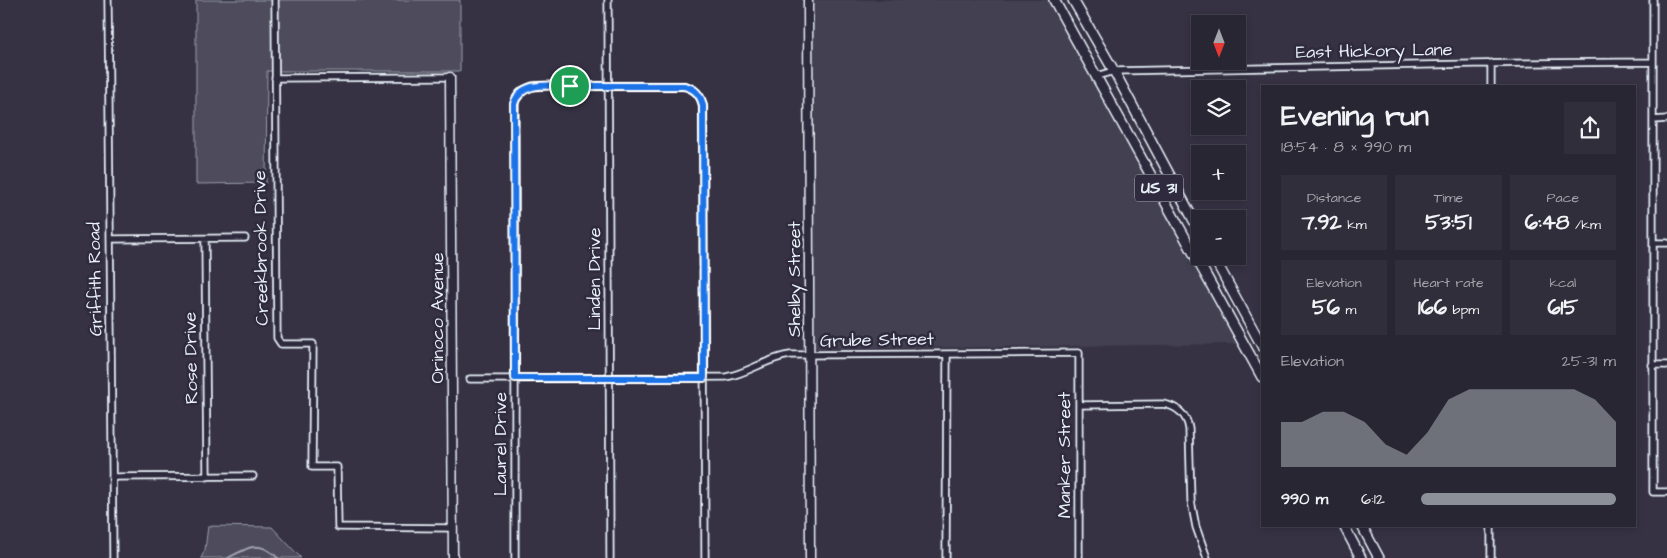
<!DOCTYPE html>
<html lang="en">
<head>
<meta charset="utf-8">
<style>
	:root { --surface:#282633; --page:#302e3b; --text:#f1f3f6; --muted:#a5a5ac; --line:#44434e; --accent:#8c9099 }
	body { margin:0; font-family:"Architects Daughter",sans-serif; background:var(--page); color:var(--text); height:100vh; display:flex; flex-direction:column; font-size:19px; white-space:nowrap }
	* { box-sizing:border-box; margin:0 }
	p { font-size:16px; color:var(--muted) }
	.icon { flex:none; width:28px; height:28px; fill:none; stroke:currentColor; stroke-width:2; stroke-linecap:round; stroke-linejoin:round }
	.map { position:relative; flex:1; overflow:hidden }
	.sheet { position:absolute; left:1261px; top:85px; width:375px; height:442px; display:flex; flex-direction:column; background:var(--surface); border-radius:0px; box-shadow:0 2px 8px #0003,0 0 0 1px var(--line) }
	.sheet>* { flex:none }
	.needle { width:32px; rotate:180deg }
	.tools { position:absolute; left:1191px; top:15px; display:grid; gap:10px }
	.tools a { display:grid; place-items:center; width:55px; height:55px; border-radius:0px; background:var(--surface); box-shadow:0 2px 8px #0003,0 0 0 1px var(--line); font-size:25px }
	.pin { position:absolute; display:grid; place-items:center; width:42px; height:42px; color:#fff; margin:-21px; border:2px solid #fff; border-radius:50%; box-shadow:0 1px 5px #0007 }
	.round { display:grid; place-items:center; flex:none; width:52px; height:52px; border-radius:0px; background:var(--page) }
	.summary { display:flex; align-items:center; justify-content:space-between; height:85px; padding:0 20px }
	h1 { font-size:28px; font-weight:800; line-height:38px }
	.stats { display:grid; grid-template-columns:repeat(3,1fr); gap:8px; height:85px; padding:5px 20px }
	.stats div { display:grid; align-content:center; border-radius:0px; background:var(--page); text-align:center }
	.stats b { font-size:21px; font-weight:800 }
	.stats small { font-size:14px; font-weight:400 }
	.stats p { font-size:14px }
	.chart { height:140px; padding:10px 20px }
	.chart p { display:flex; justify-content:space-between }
	.chart svg { width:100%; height:90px; margin-top:5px; fill:var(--accent); opacity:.7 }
	ul { padding:0 20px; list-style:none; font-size:16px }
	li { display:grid; grid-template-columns:80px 60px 1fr; align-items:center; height:38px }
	li i { height:12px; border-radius:6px; background:var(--accent) }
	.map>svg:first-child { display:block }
	.built { fill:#433f51 }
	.green { fill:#4d4b5c; stroke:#9a9eaa }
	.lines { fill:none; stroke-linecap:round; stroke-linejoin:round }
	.stream { stroke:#a0a4af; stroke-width:2 }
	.street-casing { stroke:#e8f1f8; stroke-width:9 }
	.secondary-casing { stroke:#e8f1f8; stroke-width:11 }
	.primary-casing { stroke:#e8f1f8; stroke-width:12 }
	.street { stroke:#2f2a3d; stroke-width:5.5 }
	.secondary { stroke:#2f2a3d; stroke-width:8 }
	.primary { stroke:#2f2a3d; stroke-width:9 }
	.route-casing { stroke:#fff; stroke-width:10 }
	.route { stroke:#1a73e8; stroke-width:6 }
	.labels { text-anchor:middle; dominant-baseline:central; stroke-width:5; stroke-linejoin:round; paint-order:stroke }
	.shield { fill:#2f2a3d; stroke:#b0b5c0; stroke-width:1 }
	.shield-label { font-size:16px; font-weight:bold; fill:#e8f1f8 }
	.street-label { font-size:18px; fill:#e8f1f8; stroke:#2f2a3d }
</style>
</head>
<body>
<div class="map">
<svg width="1667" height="558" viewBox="0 0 1667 558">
	<rect width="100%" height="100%" fill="#363244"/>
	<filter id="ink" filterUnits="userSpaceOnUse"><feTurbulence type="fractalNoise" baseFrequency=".02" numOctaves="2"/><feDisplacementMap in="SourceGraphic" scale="10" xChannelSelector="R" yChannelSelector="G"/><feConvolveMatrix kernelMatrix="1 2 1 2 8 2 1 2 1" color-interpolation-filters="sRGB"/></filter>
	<g filter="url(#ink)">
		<path class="built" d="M814,0H1048L1239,344L814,349Z"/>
		<path class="green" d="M196,0H460V71H267L266,183L196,184Z
			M208,526L272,527L301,558H201L205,550Z"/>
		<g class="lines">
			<path class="stream" d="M228,558C233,555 238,553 242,551C257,543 266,547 278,558"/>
			<g class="street-casing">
				<path id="street" d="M108,0L113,558
					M275,0L277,338L281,344H313L312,467H337L338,527L453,528
					M608,0L610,558
					M1653,0V492H1667
					M1097,76L1114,71L1528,63L1653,62
					M275,78L450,77
					M1491,86V63
					M1653,120L1667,119
					M110,239L245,238
					M205,239L207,477
					M1653,243H1667
					M1652,365H1667
					M470,379L726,377C749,373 767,358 790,355L1079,353V558
					M1079,405L1163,404C1177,406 1187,415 1189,429L1191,501L1196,527L1207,558
					M112,477L253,476
					M1491,526V558
					M515,558V101L523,90L532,86H684C695,88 701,95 703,106L705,558
					M946,558L947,354"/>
			</g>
			<g class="secondary-casing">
				<path id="secondary" d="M808,0L810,558
					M450,77L453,558"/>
			</g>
			<g class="primary-casing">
				<path id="primary" d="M1054,0L1262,377
					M1073,0L1114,71L1200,232
					M1213,256L1262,346
					M1344,526L1361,558
					M1362,526L1379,558"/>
			</g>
			<use href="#street" class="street"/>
			<use href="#secondary" class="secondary"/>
			<use href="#primary" class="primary"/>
		</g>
	</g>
	<g class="lines" filter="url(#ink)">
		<g class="route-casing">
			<path id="route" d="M570,86H684C694,88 701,95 703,106L704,378H515L514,104C521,80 550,86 570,86Z"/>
		</g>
		<use href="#route" class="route"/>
	</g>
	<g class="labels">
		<rect class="shield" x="1135" y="174.5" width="48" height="27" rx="4"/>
		<g class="shield-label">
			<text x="1159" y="188">US 31</text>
		</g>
		<g class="street-label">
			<text transform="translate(1374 51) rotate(-1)">East Hickory Lane</text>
			<text transform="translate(261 248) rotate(-91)">Creekbrook Drive</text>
			<text transform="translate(95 279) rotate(-91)">Griffith Road</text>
			<text transform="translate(594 279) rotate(-90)">Linden Drive</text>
			<text transform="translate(794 279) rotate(-90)">Shelby Street</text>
			<text transform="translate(437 318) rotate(-90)">Orinoco Avenue</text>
			<text transform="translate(877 340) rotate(-1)">Grube Street</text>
			<text transform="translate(191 358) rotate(-91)">Rose Drive</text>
			<text transform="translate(500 444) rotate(-90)">Laurel Drive</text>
			<text transform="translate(1064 455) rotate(-90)">Manker Street</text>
		</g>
	</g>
</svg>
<div class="tools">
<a><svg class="needle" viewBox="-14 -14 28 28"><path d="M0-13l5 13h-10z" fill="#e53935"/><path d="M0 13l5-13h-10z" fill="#a5a5ac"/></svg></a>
<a><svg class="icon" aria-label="layers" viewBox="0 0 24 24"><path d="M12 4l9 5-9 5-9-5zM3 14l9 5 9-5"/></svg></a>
<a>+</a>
<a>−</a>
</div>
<div class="pin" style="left:570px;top:86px;background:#1e9e55"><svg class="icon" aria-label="arrive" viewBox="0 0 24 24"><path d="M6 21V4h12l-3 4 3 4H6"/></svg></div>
<section class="sheet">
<div class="summary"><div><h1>Evening run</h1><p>18:54 · 8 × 990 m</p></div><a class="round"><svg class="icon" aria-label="share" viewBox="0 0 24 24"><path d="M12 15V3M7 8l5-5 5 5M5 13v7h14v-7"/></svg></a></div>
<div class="stats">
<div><p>Distance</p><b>7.92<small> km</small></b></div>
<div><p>Time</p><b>53:51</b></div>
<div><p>Pace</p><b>6:48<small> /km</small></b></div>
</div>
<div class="stats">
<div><p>Elevation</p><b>56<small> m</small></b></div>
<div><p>Heart rate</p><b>166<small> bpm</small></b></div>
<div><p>kcal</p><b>615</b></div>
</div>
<div class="chart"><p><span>Elevation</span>25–31 m</p>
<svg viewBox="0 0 160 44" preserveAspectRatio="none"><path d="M0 44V22L10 22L20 17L30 17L40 22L50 33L60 38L70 27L80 11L90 6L100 6L110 6L120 6L130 6L140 6L150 11L160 22V44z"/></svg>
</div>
<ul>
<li><b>990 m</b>6:12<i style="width:100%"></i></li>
</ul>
</section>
</div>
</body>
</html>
